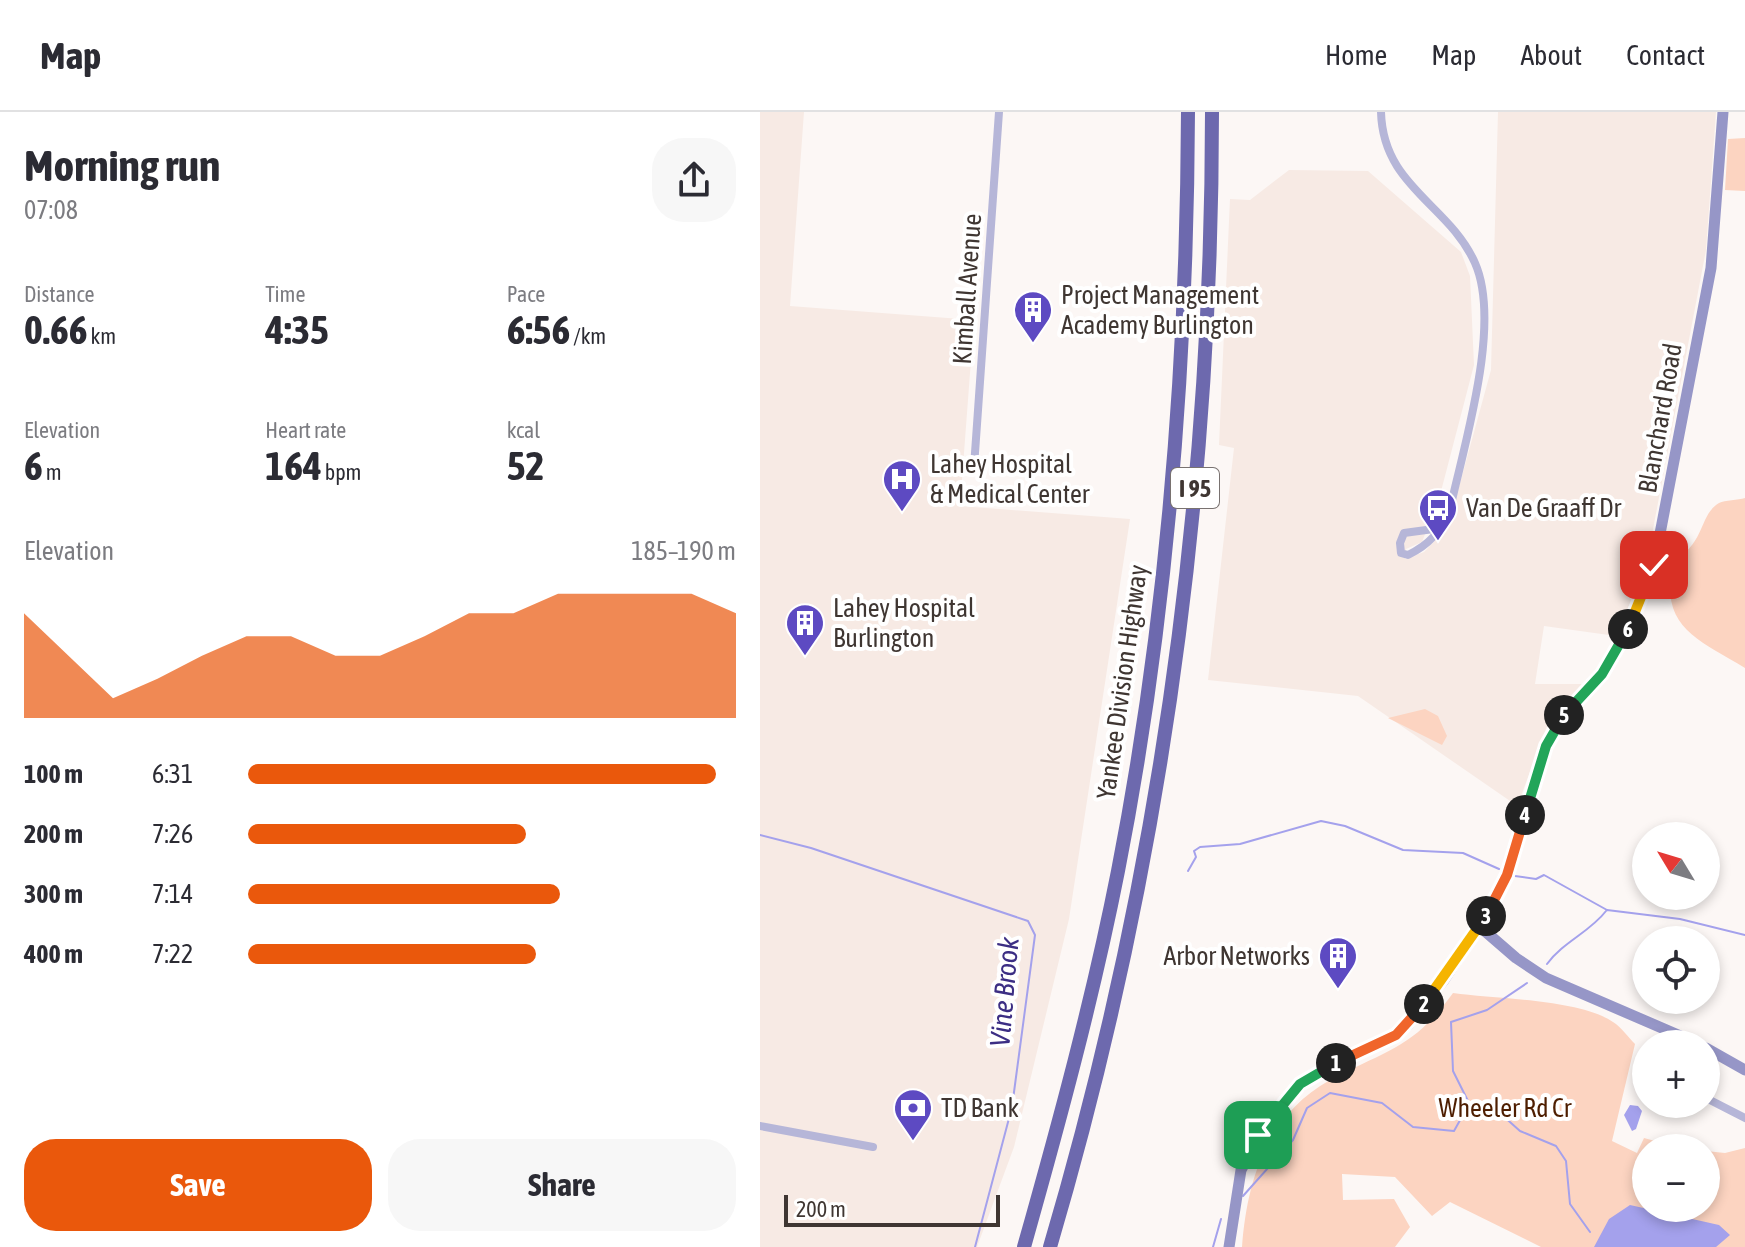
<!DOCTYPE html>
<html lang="en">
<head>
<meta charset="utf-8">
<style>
	:root { --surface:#fff; --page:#f7f7f7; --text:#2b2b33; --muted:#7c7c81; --line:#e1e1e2; --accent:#ea580c }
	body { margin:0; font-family:"Asap Condensed",sans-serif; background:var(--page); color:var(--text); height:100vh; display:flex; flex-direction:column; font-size:30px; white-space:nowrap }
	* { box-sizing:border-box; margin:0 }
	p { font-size:26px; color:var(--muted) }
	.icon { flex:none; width:44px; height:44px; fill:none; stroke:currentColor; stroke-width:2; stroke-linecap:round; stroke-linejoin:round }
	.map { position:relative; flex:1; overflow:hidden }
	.sheet { display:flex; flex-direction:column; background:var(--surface); width:760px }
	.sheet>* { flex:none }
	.needle { width:52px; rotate:308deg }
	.tools { position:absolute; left:872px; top:710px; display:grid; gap:16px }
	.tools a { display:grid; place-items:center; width:88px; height:88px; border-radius:50%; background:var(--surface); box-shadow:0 4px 12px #0003; font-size:40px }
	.scale { position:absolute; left:24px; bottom:20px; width:216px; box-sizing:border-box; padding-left:8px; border:4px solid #3f3632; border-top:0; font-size:22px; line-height:28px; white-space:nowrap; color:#3f3632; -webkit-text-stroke:6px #fff; paint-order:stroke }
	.pin { position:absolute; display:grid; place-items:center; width:68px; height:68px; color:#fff; margin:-34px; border-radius:16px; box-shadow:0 4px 12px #0006 }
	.km { position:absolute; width:40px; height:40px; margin:-20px; border-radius:50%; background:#222; color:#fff; font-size:22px; line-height:40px; text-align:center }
	.round { display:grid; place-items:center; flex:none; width:84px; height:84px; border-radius:32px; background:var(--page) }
	.headline { display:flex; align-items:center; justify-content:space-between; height:136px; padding:0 24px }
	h1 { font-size:44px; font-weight:700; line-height:60px }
	.metrics { display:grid; grid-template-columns:repeat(3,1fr); gap:12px; height:136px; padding:8px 24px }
	.metrics div { display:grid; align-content:center }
	.metrics b { font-size:40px; font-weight:700 }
	.metrics small { font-size:22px; font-weight:400 }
	.metrics p { font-size:22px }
	.chart { height:224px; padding:16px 24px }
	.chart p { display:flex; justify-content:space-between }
	.chart svg { width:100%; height:144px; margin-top:8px; fill:var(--accent); opacity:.7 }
	.primary-button { display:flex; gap:16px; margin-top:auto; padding:16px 24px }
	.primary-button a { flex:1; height:92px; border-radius:32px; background:var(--accent); color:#fff; font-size:32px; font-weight:700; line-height:92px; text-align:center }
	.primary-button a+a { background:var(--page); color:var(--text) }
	ul { padding:0 24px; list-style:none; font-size:26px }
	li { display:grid; grid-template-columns:128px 96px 1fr; align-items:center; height:60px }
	li i { height:20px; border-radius:10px; background:var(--accent) }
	header { display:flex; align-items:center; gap:48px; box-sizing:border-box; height:112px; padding:0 40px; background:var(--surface); border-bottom:2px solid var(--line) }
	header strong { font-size:38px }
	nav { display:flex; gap:44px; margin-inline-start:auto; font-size:28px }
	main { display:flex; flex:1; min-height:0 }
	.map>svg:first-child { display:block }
	.built { fill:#f7eae4 }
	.green { fill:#fcd4c1 }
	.water { fill:#a4a1ec }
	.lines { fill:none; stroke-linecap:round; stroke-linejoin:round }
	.stream { stroke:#a4a1ec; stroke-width:2 }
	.street { stroke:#b6b6d8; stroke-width:8 }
	.secondary { stroke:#9696c7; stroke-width:11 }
	.highway { stroke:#6d69ae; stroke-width:14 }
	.split-1-casing { stroke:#fff; stroke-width:16 }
	.split-2-casing { stroke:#fff; stroke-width:16 }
	.split-3-casing { stroke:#fff; stroke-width:16 }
	.split-4-casing { stroke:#fff; stroke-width:16 }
	.split-5-casing { stroke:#fff; stroke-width:16 }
	.split-6-casing { stroke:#fff; stroke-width:16 }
	.split-7-casing { stroke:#fff; stroke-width:16 }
	.split-1 { stroke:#22a559; stroke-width:10 }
	.split-2 { stroke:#f0652b; stroke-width:10 }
	.split-3 { stroke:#f5b400; stroke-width:10 }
	.split-4 { stroke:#f0652b; stroke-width:10 }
	.split-5 { stroke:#22a559; stroke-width:10 }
	.split-6 { stroke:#22a559; stroke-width:10 }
	.split-7 { stroke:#f5b400; stroke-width:10 }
	.labels { text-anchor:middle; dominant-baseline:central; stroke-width:8; stroke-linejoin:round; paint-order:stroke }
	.shield { fill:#fff; stroke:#797270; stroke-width:2 }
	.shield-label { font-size:24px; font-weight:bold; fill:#3f3632 }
	.street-label { font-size:26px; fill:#3f3632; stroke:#fff }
	.poi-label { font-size:26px; fill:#3f3632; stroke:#fff; text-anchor:start }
	.park-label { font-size:26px; fill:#4e1e01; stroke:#fff }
	.water-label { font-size:28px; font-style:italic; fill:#3c2e84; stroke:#fff }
</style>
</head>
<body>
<header>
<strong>Map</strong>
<nav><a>Home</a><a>Map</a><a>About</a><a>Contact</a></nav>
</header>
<main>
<section class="sheet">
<div class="headline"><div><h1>Morning run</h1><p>07:08</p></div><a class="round"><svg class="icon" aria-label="share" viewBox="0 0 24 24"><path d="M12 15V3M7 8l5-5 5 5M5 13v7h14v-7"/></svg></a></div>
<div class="metrics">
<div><p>Distance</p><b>0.66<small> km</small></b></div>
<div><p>Time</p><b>4:35</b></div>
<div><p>Pace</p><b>6:56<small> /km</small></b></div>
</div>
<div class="metrics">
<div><p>Elevation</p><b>6<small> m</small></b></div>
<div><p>Heart rate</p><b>164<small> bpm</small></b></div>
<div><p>kcal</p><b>52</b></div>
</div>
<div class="chart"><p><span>Elevation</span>185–190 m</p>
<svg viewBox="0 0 160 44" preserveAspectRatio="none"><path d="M0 44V12L10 25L20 38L30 32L40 25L50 19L60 19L70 25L80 25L90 19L100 12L110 12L120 6L130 6L140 6L150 6L160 12V44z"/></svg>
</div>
<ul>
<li><b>100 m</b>6:31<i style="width:96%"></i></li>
<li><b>200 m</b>7:26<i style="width:57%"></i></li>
<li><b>300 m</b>7:14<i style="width:64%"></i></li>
<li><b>400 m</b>7:22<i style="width:59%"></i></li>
</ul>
<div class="primary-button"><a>Save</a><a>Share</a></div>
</section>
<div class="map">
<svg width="985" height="1135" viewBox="0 0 985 1135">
	<rect width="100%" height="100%" fill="#fcf7f5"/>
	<path class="built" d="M0,0H44L30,194L214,208L200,394L370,407L309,807L254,1035L217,1135H0Z
		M738,0H956L946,138L886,454L856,524L784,514L775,572H825L789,609L755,700L753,691L598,584L448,568L474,336L459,333L470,87L490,88L529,58L608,59L701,140L710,164L714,253L679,387L662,430L646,437L645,447L664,440L688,415L731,258Z"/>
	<path class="green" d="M985,26V79L965,78L968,27Z
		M985,386V556C937,526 900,517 912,450C947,430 938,404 959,391C965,388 978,388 985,386Z
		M665,597L678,604L687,624L682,633L628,606Z
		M693,881C735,887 819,887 853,910C861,915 868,925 875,932L852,1029L877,1041L884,1026L921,1036H886V1096H946V1039L965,1041L985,1036V1135H781L690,1090L672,1104L635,1065L582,1062L583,1088L634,1087L650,1115L635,1135H482C487,1068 507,1003 570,968C626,938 653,937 693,881Z"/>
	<path class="water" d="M870,993L878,994L882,999L876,1017L872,1019L864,1003Z
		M870,1093L959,1113L970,1123L956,1135H834L849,1107Z"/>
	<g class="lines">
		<path class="stream" d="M0,723L51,736L268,809L275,823L252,995L215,1135
			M428,759L436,745L434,739L440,735L480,732L561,709L585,714L643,738L703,741L739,757
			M755,764L776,767L784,763L847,798L920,807L985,823
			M787,852C803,830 830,820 846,799
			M709,991L693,959L691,910L727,898L767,871
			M710,992L732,994L760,1019L796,1034L806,1049L810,1092L830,1120
			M483,1084L533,1028L547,996L570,981L622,991L653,1015L694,1019L709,992
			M453,1135L461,1107"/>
		<path class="street" d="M621,0C623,75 689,92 715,151C742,212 704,333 690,397C682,419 669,433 648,443L641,441L640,431L644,421L681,416
			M214,355L239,0
			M946,986L985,1006
			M0,1014L113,1035"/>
		<path class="secondary" d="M719,814L756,846L786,866L939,932
			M946,936L985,958
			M469,1135L481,1058L510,1005L553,962L624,930L648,913L684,868L727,803L751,751L792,620L854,545L894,453L951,156L963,0"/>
		<path class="highway" d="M264,1135C299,1011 333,886 358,759C407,509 427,254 428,0
			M290,1135C399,766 452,385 452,0"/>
	</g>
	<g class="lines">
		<g class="split-1-casing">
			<path id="split-1" d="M498,1023L540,972L576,951"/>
		</g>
		<g class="split-2-casing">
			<path id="split-2" d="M576,951L636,923L664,892"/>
		</g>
		<g class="split-3-casing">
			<path id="split-3" d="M664,892L726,804"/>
		</g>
		<g class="split-4-casing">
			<path id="split-4" d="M726,804L747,763L765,703"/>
		</g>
		<g class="split-5-casing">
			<path id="split-5" d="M765,703L786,634L804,603"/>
		</g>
		<g class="split-6-casing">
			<path id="split-6" d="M804,603L842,562L868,517"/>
		</g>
		<g class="split-7-casing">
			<path id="split-7" d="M868,517L894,453"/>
		</g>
		<use href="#split-1" class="split-1"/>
		<use href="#split-2" class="split-2"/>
		<use href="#split-3" class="split-3"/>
		<use href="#split-4" class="split-4"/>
		<use href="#split-5" class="split-5"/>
		<use href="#split-6" class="split-6"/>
		<use href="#split-7" class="split-7"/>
	</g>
	<defs>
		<g id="building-pin" transform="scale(2)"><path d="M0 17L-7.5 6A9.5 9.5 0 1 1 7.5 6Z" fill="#5d4ac2" stroke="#fff"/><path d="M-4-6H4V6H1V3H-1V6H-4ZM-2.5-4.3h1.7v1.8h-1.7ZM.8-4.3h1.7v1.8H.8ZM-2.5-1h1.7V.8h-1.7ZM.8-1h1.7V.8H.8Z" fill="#fff"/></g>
		<g id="hospital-pin" transform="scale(2)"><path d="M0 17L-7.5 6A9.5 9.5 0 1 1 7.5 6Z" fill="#5d4ac2" stroke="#fff"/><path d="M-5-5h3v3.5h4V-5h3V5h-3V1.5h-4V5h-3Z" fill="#fff"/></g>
		<g id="bus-pin" transform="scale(2)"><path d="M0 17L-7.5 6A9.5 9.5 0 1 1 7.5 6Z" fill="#5d4ac2" stroke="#fff"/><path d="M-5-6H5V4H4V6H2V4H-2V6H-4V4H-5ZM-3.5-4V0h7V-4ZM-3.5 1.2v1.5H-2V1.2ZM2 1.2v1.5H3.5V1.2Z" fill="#fff"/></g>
		<g id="bank-pin" transform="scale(2)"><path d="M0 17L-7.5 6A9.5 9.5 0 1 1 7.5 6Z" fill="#5d4ac2" stroke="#fff"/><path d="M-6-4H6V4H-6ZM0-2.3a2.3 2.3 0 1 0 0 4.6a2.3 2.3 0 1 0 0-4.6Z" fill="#fff"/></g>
	</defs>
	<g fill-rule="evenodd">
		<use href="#building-pin" x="273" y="198"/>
		<use href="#hospital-pin" x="142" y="367"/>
		<use href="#bus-pin" x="678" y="396"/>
		<use href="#building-pin" x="45" y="511"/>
		<use href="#building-pin" x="578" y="844"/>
		<use href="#bank-pin" x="153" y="996"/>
	</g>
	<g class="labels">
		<rect class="shield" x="411" y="356" width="48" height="40" rx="6"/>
		<g class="shield-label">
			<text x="435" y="376">I 95</text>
		</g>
		<g class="street-label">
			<text transform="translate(207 177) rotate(-86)">Kimball Avenue</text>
			<text transform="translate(900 306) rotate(-80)">Blanchard Road</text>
			<text transform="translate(362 570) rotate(-82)">Yankee Division Highway</text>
		</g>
		<g class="poi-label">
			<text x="301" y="183">Project Management<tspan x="301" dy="30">Academy Burlington</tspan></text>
			<text x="170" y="352">Lahey Hospital<tspan x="170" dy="30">&amp; Medical Center</tspan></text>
			<text x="706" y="396">Van De Graaff Dr</text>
			<text x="73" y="496">Lahey Hospital<tspan x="73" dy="30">Burlington</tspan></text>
			<text x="550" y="844" text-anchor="end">Arbor Networks</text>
			<text x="181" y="996">TD Bank</text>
		</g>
		<g class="park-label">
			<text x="745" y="996">Wheeler Rd Cr</text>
		</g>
		<g class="water-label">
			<text transform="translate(244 880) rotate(-85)">Vine Brook</text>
		</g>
	</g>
</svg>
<div class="tools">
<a><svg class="needle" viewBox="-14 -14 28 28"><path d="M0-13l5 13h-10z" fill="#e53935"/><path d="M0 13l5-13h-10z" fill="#7c7c81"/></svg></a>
<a><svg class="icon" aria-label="locate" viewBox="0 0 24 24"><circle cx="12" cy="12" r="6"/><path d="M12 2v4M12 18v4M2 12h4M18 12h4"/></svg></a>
<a>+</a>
<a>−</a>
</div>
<div class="scale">200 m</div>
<div class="pin" style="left:498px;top:1023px;background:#1e9e55"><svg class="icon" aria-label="arrive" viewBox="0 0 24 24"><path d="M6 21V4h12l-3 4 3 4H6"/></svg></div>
<div class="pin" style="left:894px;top:453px;background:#d93025"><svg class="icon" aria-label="check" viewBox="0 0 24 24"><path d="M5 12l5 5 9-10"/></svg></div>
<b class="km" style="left:576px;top:951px">1</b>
<b class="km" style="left:664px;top:892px">2</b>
<b class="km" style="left:726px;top:804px">3</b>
<b class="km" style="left:765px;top:703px">4</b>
<b class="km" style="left:804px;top:603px">5</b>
<b class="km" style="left:868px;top:517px">6</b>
</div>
</main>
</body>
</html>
